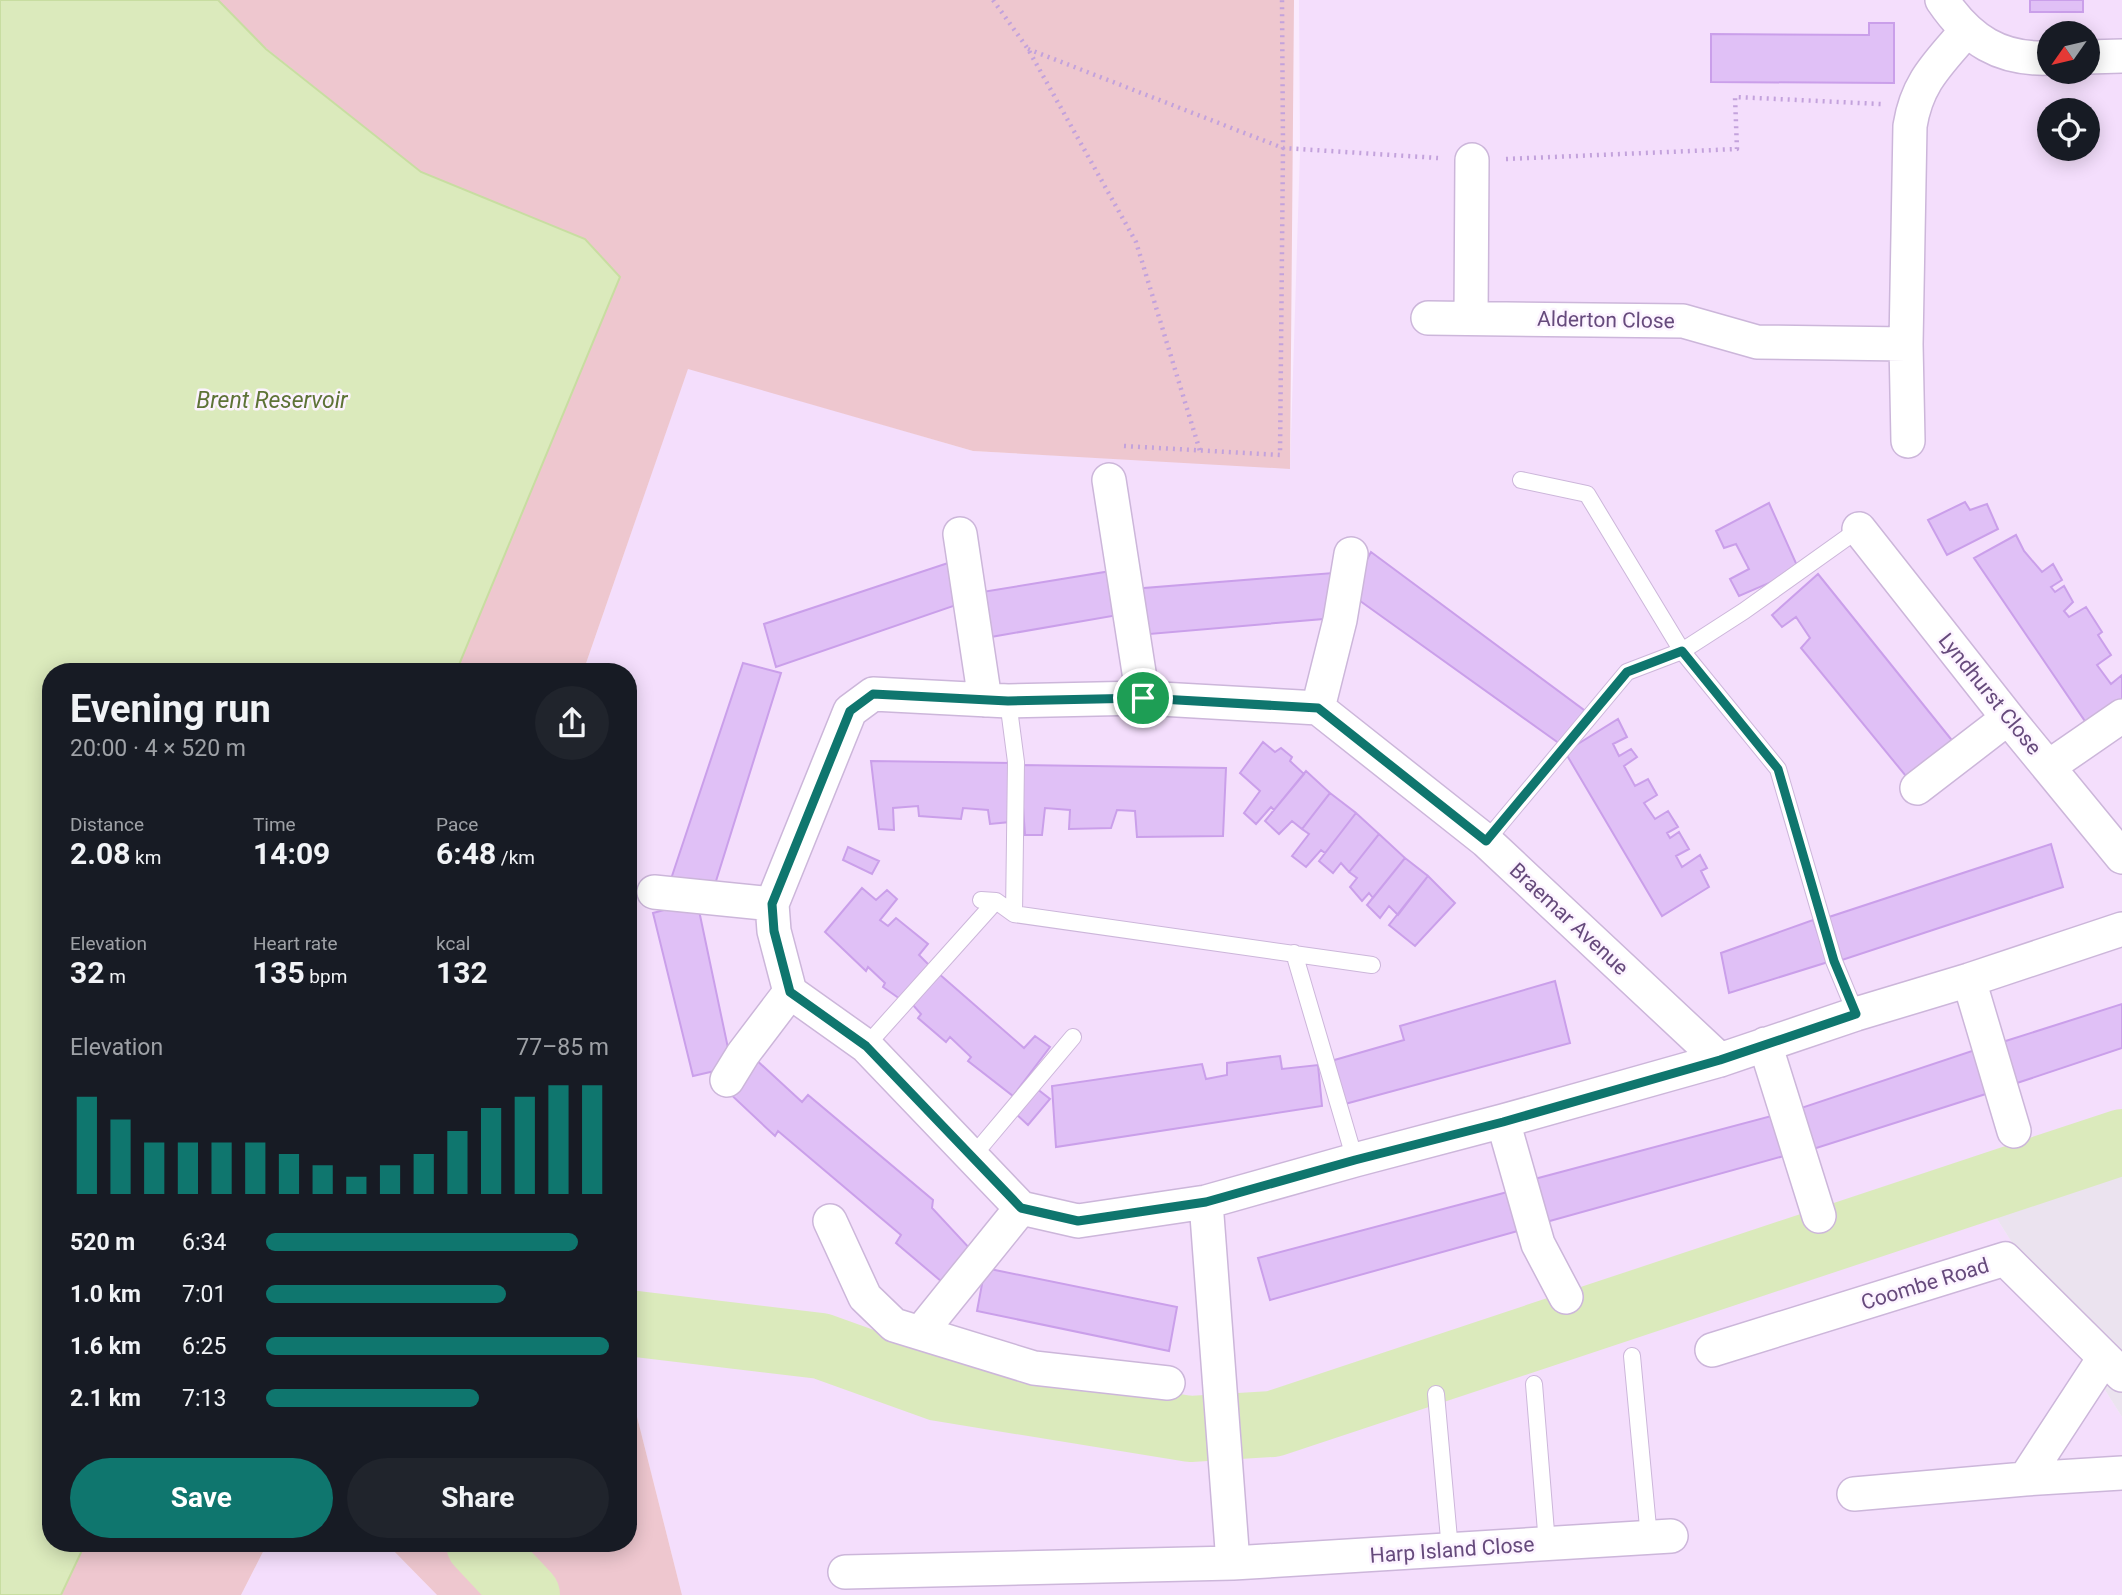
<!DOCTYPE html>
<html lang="en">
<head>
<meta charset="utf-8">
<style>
	:root { --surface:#171b24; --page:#20242c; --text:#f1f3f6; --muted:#9ea1a6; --accent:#0f766e }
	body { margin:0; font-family:Roboto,sans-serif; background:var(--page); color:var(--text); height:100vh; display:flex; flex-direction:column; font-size:26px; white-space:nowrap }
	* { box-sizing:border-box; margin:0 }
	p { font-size:23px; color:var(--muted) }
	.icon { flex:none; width:38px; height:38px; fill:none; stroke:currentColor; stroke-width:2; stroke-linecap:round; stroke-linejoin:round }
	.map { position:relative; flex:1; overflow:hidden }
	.sheet { position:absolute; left:42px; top:663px; width:595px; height:889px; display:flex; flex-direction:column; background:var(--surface); border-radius:28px; box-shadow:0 4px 18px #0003 }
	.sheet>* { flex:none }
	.needle { width:46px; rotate:236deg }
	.tools { position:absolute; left:2037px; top:21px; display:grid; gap:14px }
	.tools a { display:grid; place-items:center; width:63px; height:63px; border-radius:50%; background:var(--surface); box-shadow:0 4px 18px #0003; font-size:35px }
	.pin { position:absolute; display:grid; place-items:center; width:60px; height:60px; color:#fff; margin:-30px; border:4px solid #fff; border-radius:50%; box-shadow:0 2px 7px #0007 }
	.round { display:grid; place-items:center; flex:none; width:74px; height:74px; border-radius:37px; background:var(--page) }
	.head { display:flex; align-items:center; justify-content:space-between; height:119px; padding:0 28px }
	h1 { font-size:38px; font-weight:700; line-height:52px }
	.stats { display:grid; grid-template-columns:repeat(3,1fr); gap:10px; height:119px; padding:7px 28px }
	.stats div { display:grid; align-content:center }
	.stats b { font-size:30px; font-weight:700 }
	.stats small { font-size:19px; font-weight:400 }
	.stats p { font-size:19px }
	.chart { height:196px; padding:14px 28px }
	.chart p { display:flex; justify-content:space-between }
	.chart svg { width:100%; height:126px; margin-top:7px; stroke:var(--accent); stroke-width:6 }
	.action { display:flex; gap:14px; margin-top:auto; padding:14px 28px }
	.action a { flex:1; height:80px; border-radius:42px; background:var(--accent); color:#fff; font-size:28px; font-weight:700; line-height:80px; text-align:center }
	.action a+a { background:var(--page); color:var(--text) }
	ul { padding:0 28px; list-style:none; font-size:23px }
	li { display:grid; grid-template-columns:112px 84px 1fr; align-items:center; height:52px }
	li i { height:18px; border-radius:9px; background:var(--accent) }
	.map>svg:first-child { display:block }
	.residential { fill:#f4defc; fill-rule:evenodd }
	.industrial { fill:#ebe3ef }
	.green { fill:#eec7cf }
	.water { fill:#dbeabc; stroke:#c8dda1; stroke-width:2 }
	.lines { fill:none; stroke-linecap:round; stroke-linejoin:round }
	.river { stroke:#dbeabc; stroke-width:66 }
	.building { fill:#e0c0f6; stroke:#ca9fea; stroke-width:2 }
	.service-casing { stroke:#ccb6da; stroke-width:18 }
	.minor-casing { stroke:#ccb6da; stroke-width:36 }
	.path { stroke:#c3a2dc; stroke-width:4.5; stroke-dasharray:2 5; stroke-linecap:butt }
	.service { stroke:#fff; stroke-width:16 }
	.minor { stroke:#fff; stroke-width:33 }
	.route-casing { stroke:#fff; stroke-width:14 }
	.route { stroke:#0f766e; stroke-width:9 }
	.labels { text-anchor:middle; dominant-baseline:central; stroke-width:5; stroke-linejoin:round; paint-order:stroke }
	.street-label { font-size:21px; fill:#664a7c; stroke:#fcf3ff }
	.water-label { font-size:23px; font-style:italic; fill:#5d7336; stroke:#fcf3ff }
</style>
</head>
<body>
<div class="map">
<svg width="2122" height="1595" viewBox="0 0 2122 1595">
	<rect width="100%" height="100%" fill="#faebfe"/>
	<path class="residential" d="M1299,0H2122V1134L1975,1184L2122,1417V1595H682L628,1381V672H583L688,368L973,451L1290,468L1300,152ZM2049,33H2088V72H2049ZM2049,110H2088V149H2049Z
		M267,1544H387L437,1595H241Z"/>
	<path class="industrial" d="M2122,1134V1417L1975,1184Z"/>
	<path class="green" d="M218,0H1294L1290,469L973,451L688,369L583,672H456L620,277L585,239L421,172L266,48Z
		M628,1381L682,1595H437L387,1544H628Z
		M85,1544H267L241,1595H61Z"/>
	<path class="water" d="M0,0H218L266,49L421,172L585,239L620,277L456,672H51V1544H85L61,1595H0Z"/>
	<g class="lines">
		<path class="river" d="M628,1323L821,1346L938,1388L1190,1429L1273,1424L2122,1142
			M479,1544L527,1595"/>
	</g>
	<path class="building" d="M2030,0H2083V12H2030Z
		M1869,23H1894V83L1711,82V34L1869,35Z
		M1965,502L1970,510L1987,504L1998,529L1947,555L1928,520Z
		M1769,503L1799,570L1739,596L1730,579L1749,569L1736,544L1724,548L1716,531Z
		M2016,535L2024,551L2042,572L2053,564L2062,580L2051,587L2055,592L2064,586L2073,602L2064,611L2069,617L2086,607L2102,632L2098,635L2111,655L2097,665L2111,684L2122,675V705L2089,727L1974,558Z
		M1371,552L1588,713L1560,744L1349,593Z
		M951,562L965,602L776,667L764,624Z
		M1111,571L1118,615L985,638L976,593Z
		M1333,573L1335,618L1138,635L1132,589Z
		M1818,574L1963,754L1910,781L1801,648L1810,638L1796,617L1782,627L1772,615Z
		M743,663L781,673L711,897L669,885Z
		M1618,719L1627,737L1613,744L1619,756L1631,749L1637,757L1624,766L1635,786L1648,779L1657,795L1644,803L1655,819L1668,811L1678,827L1667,833L1670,838L1679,832L1689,849L1676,856L1682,867L1700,855L1707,868L1701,871L1709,887L1662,916L1565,752Z
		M1263,742L1275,752L1281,748L1292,757L1290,761L1304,774L1274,810L1271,807L1256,824L1244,813L1260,791L1240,773Z
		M871,761L1011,763L1010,822L990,824L988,810L963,808L961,819L919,816L918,806L893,808L894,830L879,829Z
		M1020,765L1226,768L1223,836L1137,837L1135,811L1117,810L1111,828L1069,829L1070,810L1045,808L1042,835H1025Z
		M1306,771L1330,793L1302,829L1292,821L1279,834L1265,821Z
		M1330,793L1356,813L1325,853L1321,850L1306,867L1292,856L1309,834L1302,829Z
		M1356,813L1379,834L1349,872L1341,863L1333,873L1319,861Z
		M1379,834L1405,858L1373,898L1369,893L1362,901L1350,887L1357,878L1349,872Z
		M2051,844L2063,887L1842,960L1829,917Z
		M848,847L879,861L872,874L843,860Z
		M1405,858L1428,876L1398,915L1389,906L1380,918L1367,905Z
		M1428,876L1455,903L1415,946L1389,925Z
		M862,888L876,900L887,890L897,899L880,920L888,926L896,918L928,944L919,955L930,966L900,999L883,987L885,983L868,967L866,971L825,932Z
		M697,901L732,1067L693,1076L653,913Z
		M1813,920L1828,962L1729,993L1721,953Z
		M938,973L1024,1048L1035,1036L1050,1047L1013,1096L968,1061L971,1057L950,1037L946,1042L918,1018L921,1014L912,1004Z
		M1555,981L1570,1043L1345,1104L1331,1061L1404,1040L1400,1026Z
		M2122,1004V1048L2005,1087L1993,1045Z
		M1981,1048L1992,1092L1810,1150L1795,1110Z
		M752,1056L802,1102L808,1095L933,1200L932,1208L973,1252L948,1287L896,1243L901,1235L778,1131L775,1136L726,1090Z
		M1280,1056L1282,1069L1318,1065L1322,1106L1056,1147L1052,1086L1202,1064L1206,1079L1227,1075V1063Z
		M1036,1088L1050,1099L1028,1125L1016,1114Z
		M1783,1113L1791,1154L1539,1224L1527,1181Z
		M1515,1190L1525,1229L1270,1300L1258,1258Z
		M985,1268L1177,1307L1169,1351L977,1311Z"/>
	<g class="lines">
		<g class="service-casing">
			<path id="service" d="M1521,480L1587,494L1682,651L1778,769L1834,961L1856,1014
				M1008,701L1016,762L1014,914
				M1486,841L1627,672L1682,651L1744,611L1859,529
				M981,900L996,901L1014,914L1372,965
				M1294,953L1355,1160
				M866,1046L996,901
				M972,1157L1073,1037
				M1632,1356L1649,1538
				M1534,1384L1547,1544
				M1436,1394L1450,1550"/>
		</g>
		<g class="minor-casing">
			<path id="minor" d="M1942,0C1969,40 2000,60 2049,58
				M2088,57L2122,56
				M1428,318L1683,321L1757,342L1906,344L1910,126C1917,82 1938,64 1966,31
				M1471,318L1472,160
				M1906,344L1908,441
				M1109,480L1143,698
				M1859,529L2008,718L2122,857
				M960,534L985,700
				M1318,708L1340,620L1351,554
				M2048,767L2122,716
				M1917,788L2008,718
				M654,892L772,904
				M1969,980L2014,1131
				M1765,1044L1819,1216
				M1720,1060L1486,841L1318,708L1143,698L1008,701L873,694L850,711L772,904L774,931L790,992L866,1046L1021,1208L1078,1221L1206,1202L1355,1160L1503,1121L1720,1060L1856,1014L1969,980L2122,929
				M727,1080L743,1054L790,992
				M1503,1121L1538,1244L1566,1297
				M1206,1202L1233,1563
				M830,1221L865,1297L894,1325L1034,1368L1168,1383
				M920,1333L1021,1208
				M1712,1350L2005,1259L2122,1375
				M2104,1358L2025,1479L2122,1473
				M1854,1494L2025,1479
				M845,1572L1233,1563L1671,1536"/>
		</g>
		<path class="path" d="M993,0L1028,49L1136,242L1200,451
			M1028,49L1283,148L1438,158
			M1506,159L1737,149L1735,97L1881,104
			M1124,446L1280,455L1283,148L1282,0"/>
		<use href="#service" class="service"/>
		<use href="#minor" class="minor"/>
	</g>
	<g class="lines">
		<g class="route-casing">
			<path id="route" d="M1682,651L1778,769L1834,961L1856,1014L1720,1060L1503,1122L1355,1160L1206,1202L1078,1221L1021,1208L866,1046L790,992L774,931L772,904L850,711L873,694L1008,701L1143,698L1318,708L1486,841L1627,672Z"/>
		</g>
		<use href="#route" class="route"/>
	</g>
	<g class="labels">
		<g class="street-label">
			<text transform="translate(1606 320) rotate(1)">Alderton Close</text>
			<text transform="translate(1990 694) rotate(51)">Lyndhurst Close</text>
			<text transform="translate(1569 919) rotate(43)">Braemar Avenue</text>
			<text transform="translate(1925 1284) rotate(-17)">Coombe Road</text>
			<text transform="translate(1452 1550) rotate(-4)">Harp Island Close</text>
		</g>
		<g class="water-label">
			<text x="272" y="400">Brent Reservoir</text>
		</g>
	</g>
</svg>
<div class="tools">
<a><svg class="needle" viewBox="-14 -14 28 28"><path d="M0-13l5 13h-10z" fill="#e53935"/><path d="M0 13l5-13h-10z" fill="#9ea1a6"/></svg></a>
<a><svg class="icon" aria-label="locate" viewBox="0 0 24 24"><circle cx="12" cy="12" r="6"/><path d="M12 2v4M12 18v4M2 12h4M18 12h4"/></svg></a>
</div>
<div class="pin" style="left:1143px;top:698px;background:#1e9e55"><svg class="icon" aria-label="arrive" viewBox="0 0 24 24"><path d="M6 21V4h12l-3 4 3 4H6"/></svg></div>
<section class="sheet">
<div class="head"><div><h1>Evening run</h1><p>20:00 · 4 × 520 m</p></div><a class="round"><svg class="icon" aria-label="share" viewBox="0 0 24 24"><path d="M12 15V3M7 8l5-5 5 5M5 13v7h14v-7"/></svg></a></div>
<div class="stats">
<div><p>Distance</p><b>2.08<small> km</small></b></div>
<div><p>Time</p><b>14:09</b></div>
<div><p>Pace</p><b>6:48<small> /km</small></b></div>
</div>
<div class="stats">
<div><p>Elevation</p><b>32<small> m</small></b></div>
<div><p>Heart rate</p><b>135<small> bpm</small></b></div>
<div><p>kcal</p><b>132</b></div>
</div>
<div class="chart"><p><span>Elevation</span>77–85 m</p>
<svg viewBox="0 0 160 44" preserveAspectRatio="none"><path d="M5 44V10M15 44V18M25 44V26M35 44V26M45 44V26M55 44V26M65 44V30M75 44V34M85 44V38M95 44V34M105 44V30M115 44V22M125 44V14M135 44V10M145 44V6M155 44V6"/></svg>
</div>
<ul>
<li><b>520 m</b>6:34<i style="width:91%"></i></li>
<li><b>1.0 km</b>7:01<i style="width:70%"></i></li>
<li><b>1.6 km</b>6:25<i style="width:100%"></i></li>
<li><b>2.1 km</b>7:13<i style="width:62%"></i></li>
</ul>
<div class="action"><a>Save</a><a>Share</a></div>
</section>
</div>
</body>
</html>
